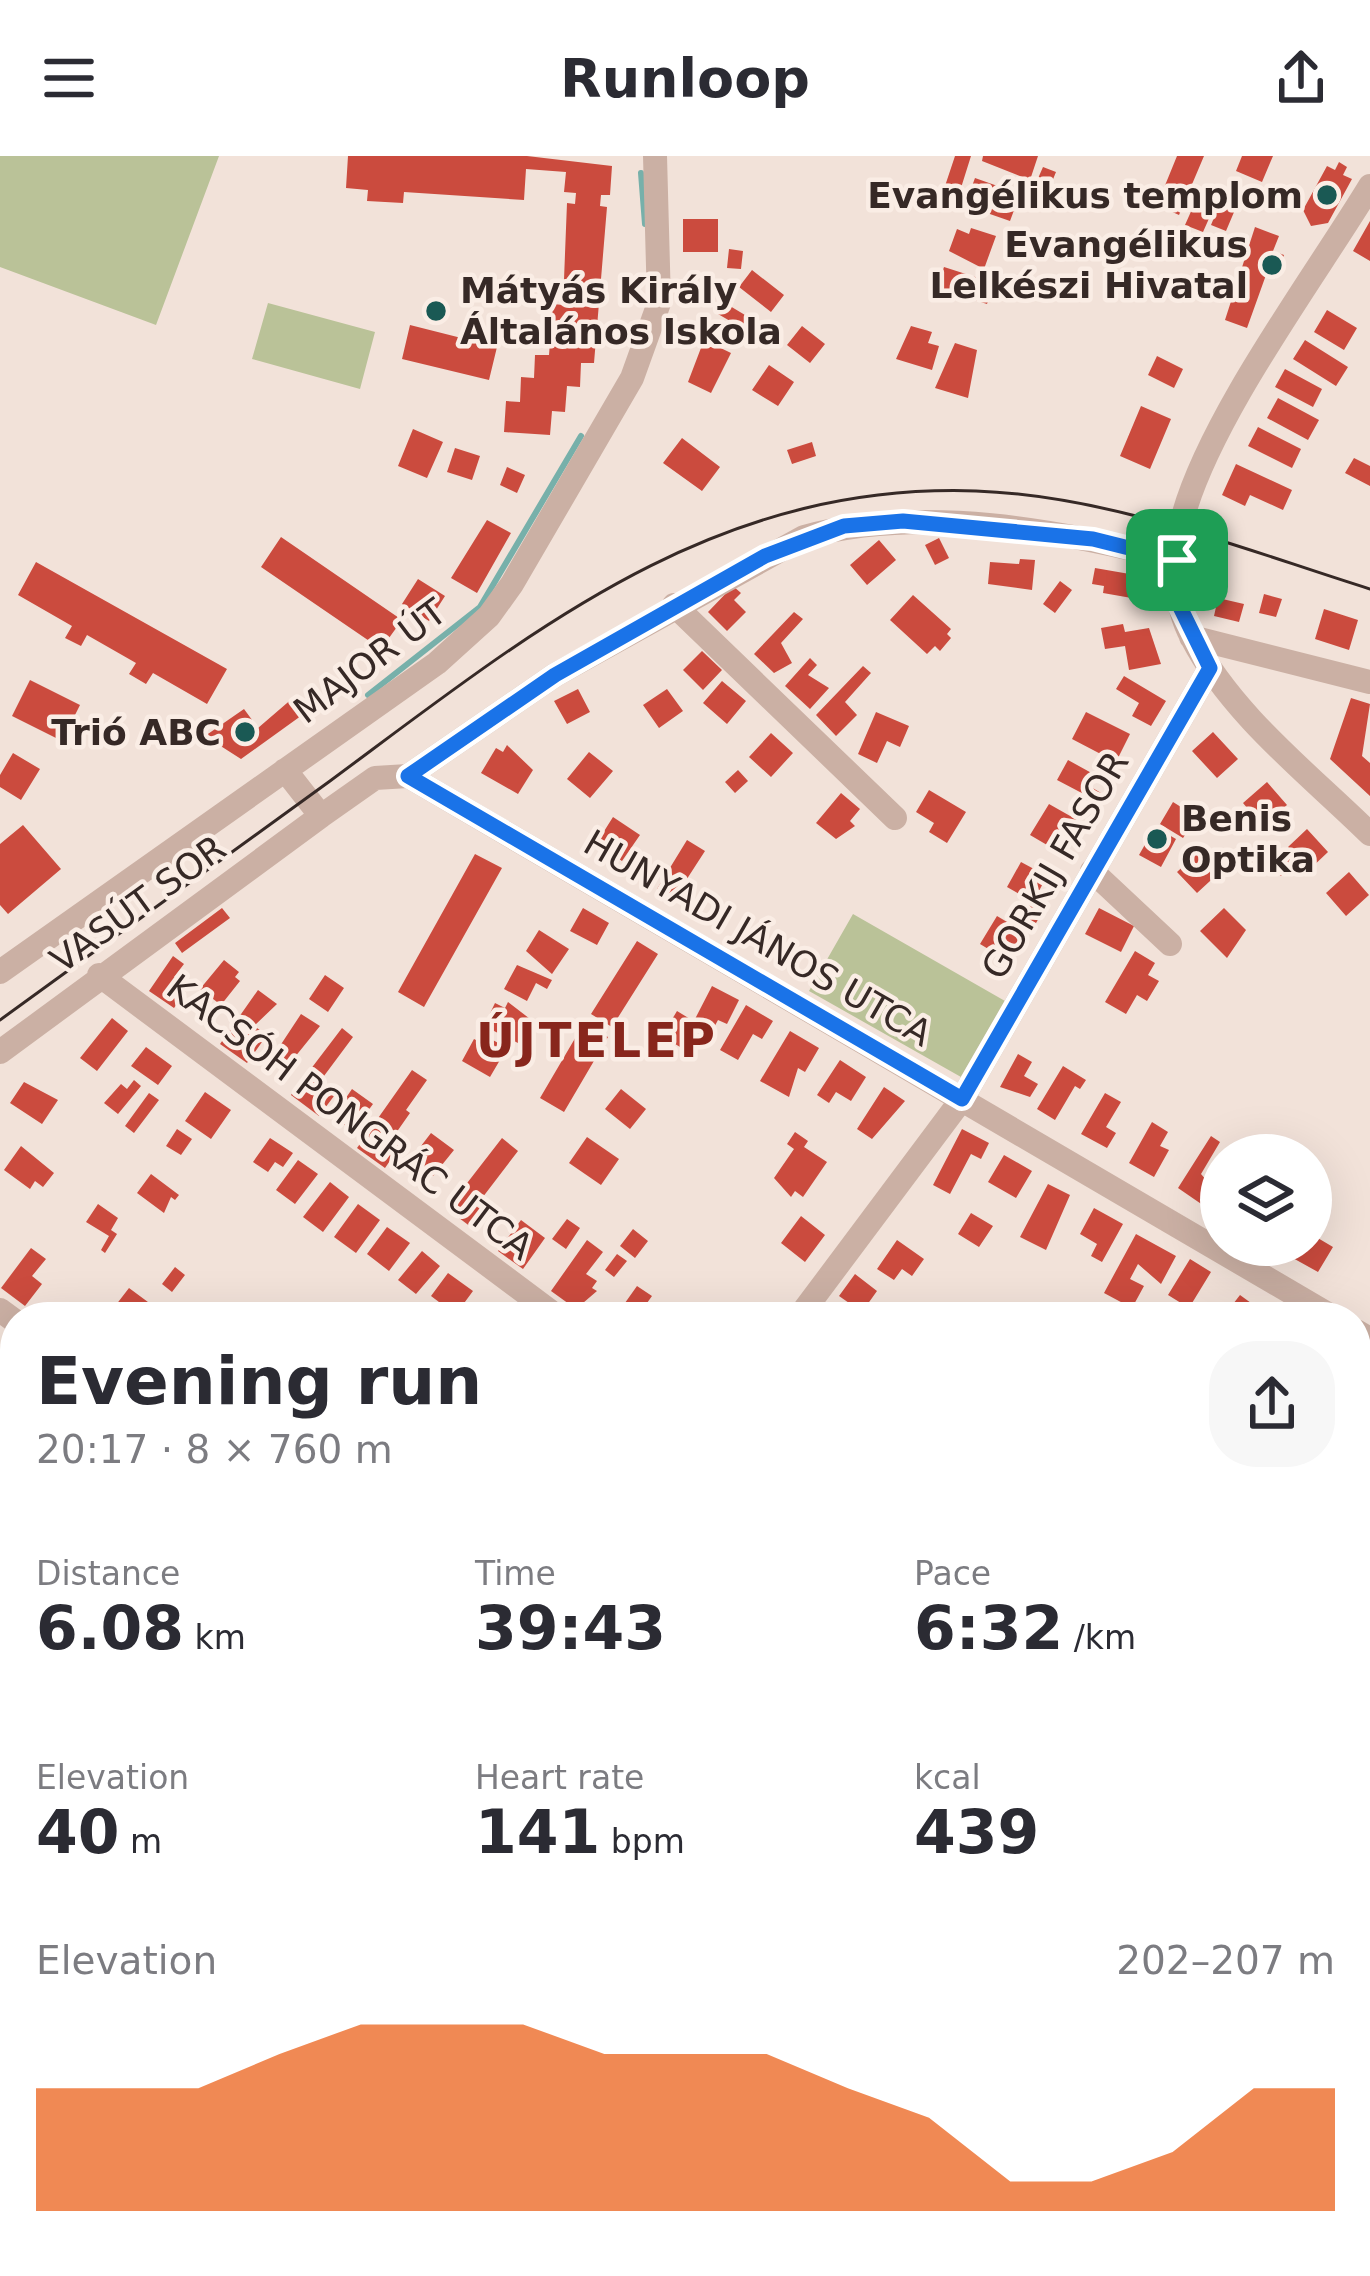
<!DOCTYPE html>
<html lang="en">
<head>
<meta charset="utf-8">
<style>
	:root { --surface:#fff; --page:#f7f7f7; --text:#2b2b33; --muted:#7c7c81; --accent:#ea580c }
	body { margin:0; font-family:"DejaVu Sans",sans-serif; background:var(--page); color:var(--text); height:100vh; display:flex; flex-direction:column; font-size:45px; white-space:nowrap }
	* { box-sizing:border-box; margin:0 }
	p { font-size:39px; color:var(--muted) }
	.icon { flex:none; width:66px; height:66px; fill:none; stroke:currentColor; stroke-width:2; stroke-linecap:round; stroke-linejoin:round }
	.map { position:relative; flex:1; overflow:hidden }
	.panel { position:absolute; left:0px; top:1146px; width:1371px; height:975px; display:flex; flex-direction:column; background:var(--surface); border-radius:48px 48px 0 0; box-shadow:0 12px 48px #0002 }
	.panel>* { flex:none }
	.fabs { position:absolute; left:1200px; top:978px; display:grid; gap:24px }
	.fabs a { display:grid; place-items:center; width:132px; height:132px; border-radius:50%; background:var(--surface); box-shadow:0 12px 48px #0002; font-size:60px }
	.pin { position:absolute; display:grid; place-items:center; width:102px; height:102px; color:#fff; margin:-51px; border-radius:24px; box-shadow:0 6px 18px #0006 }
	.round { display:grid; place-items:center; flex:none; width:126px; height:126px; border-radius:48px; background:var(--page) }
	.head { display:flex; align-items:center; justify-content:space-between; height:204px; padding:0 36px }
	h1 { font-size:66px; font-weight:800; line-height:90px }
	.figures { display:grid; grid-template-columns:repeat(3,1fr); gap:18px; height:204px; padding:12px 36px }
	.figures div { display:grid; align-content:center }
	.figures b { font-size:60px; font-weight:800 }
	.figures small { font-size:33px; font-weight:400 }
	.figures p { font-size:33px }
	.chart { height:336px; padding:24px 36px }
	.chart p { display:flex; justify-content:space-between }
	.chart svg { width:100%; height:216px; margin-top:12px; fill:var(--accent); opacity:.7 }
	header { display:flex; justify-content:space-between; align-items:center; height:156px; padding:0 36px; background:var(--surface); font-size:54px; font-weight:800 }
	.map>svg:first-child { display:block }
	.green { fill:#bac298 }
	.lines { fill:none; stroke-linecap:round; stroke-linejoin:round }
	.stream { stroke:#77b0aa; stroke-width:6 }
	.building { fill:#cb4b3e }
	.minor { stroke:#cbb0a4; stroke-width:24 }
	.tram { stroke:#362926; stroke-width:3 }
	.route-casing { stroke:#fff; stroke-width:24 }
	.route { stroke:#1a73e8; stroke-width:15 }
	.poi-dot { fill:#1a5954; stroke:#faede5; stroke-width:4.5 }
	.labels { text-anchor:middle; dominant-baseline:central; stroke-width:9; stroke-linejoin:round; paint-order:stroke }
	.poi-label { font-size:36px; font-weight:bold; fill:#362926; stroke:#faede5; text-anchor:end }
	.street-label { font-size:36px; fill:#362926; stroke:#faede5 }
	.district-label { font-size:48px; font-weight:bold; letter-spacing:3px; fill:#88261c; stroke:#faede5 }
</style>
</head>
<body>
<header><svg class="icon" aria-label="menu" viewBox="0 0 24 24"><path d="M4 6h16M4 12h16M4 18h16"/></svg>Runloop<svg class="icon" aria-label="share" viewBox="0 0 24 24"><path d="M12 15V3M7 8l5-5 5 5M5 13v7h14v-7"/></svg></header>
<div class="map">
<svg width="1370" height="2120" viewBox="0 0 1370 2120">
	<rect width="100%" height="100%" fill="#f2e2d9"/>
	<path class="green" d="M0,0H219L156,169L0,111Z
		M268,147L375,176L360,233L252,203Z
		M853,758L1005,845L961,921L809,835Z"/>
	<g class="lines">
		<path class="stream" d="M641,17L645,68
			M368,539L480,451L581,280"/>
	</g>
	<path class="building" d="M348,0H527L612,10L610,39H601L600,50L607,51L594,207H581L580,231L567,230L565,256L552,255L550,279L504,276L506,245L520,246L521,221L534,222L535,199H549L553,148L563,149L567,47L575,48L576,37L564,36L566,16L526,13L524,44L404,36L403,47L367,45L368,34L346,32Z
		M955,0H971L960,35L945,30Z
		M983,0H1038L1030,24L982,5Z
		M1177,0H1204L1179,59L1157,49Z
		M1242,0H1273L1262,26L1236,15Z
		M1339,6L1347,11L1343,19L1352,23L1328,67L1311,70L1303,54L1327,10L1335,14Z
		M1043,11L1056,16L1049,33L1036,27Z
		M975,22L1020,38L1010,65L987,57L990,48L968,41Z
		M1225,35L1240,42L1226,75L1211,69Z
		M1197,42L1215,49L1203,76L1185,69Z
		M683,63H718V96H683Z
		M1370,65V105L1353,95Z
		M1255,71L1279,80L1273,95L1284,99L1275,123L1266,119L1247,172L1225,164Z
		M971,72L996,80L984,113L949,95L957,73L969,78Z
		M729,93L743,95L741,113L727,112Z
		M944,111L994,127L987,148L937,132Z
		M752,114L784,139L771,156L739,131Z
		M725,147L755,165L749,176L718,158Z
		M1327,154L1357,172L1344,194L1314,176Z
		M410,169L497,191L489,224L402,203Z
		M802,170L825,188L810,207L787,189Z
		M911,170L932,176L928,187L939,190L932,214L896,203Z
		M704,184L731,197L711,237L688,226Z
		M1305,184L1348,211L1336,230L1293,203Z
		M955,187L977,194L968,242L935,232Z
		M1157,200L1183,213L1174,232L1148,219Z
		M769,209L794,226L778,250L752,234Z
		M1285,213L1322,233L1313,251L1275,231Z
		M1278,242L1319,264L1308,284L1267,262Z
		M1141,250L1171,263L1150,313L1120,300Z
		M1258,271L1301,293L1292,312L1248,290Z
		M413,273L443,286L427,322L398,310Z
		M682,282L720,311L702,335L663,307Z
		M812,286L816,300L792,308L787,294Z
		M455,292L480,300L472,324L447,316Z
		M1354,302L1370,310V330L1345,317Z
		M1236,308L1292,334L1283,354L1250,339L1245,350L1222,339Z
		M507,311L525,319L517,337L500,329Z
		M487,364L511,377L477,437L451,422Z
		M281,381L402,464L381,493L261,411Z
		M939,382L949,402L935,409L925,389Z
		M879,384L896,404L867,429L850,409Z
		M1020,403L1035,404L1032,434L988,428L990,406L1019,408Z
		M36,406L227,513L207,548L153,517L146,528L129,518L136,507L87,479L81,490L65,482L72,470L18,439Z
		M1095,412L1147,421L1143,444L1103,437L1104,430L1092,428Z
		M418,423L445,440L429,465L402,448Z
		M1060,425L1072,434L1055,457L1043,448Z
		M733,430L741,437L734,444L746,456L727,475L708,456Z
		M1264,438L1282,443L1276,461L1259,457Z
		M913,439L951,473L947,478L951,482L940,495L935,490L927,498L890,464Z
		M1218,442L1244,448L1239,466L1214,460Z
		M1324,453L1358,464L1349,494L1315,483Z
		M794,456L803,463L781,487L792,507L774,517L754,498Z
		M1123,468L1125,476L1149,472L1161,508L1129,514L1125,490L1105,493L1101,472Z
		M702,495L722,514L703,534L683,514Z
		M810,502L817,509L808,519L829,532L810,553L785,530Z
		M863,510L871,517L845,546L857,559L836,580L816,559Z
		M1124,520L1166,545L1151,570L1132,560L1139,547L1116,533Z
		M30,524L80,549L62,585L12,560Z
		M722,525L746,545L727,568L703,547Z
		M578,533L590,556L567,568L554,545Z
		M667,533L683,555L659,572L643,549Z
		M294,541L305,557L241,603L205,580L244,553L258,572Z
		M1351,542L1370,548L1362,600L1370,607V640L1330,603Z
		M876,556L909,570L900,591L887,585L877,607L858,598Z
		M1086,556L1130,578L1116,606L1072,583Z
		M1213,576L1238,603L1217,622L1192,595Z
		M771,577L793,597L771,621L749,601Z
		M507,589L533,614L518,638L481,617L496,592L503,596Z
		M589,596L613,615L590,642L567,623Z
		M13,597L40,613L21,644L0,631V619Z
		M1068,604L1097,620L1091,631L1101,637L1097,645L1057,624Z
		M738,614L748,625L735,637L725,626Z
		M1267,626L1287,649L1262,670L1243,647Z
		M929,634L966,656L947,687L929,676L934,667L916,656Z
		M841,637L860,653L850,665L855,670L836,683L816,667Z
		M1173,646L1197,661L1183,682L1160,668Z
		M1049,648L1079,665L1074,673L1083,679L1077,687L1068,682L1059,696L1030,679Z
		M613,661L640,679L622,705L596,688Z
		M23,669L61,713L8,758L0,749V688Z
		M1155,671L1176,683L1161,711L1139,699Z
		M1307,673L1328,696L1309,714L1288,691Z
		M687,684L705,695L683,729L694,736L685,750L657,733Z
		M1202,693L1222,714L1197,737L1177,716Z
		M1285,695L1296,708L1281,720L1270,707Z
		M475,698L502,712L424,851L398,836Z
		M1021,706L1047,720L1033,746L1007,731Z
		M1349,716L1369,739L1346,760L1326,737Z
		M1026,747L1042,757L1036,767L1020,758Z
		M222,752L230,762L182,797L175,787Z
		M583,752L609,767L597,789L570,775Z
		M1099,752L1134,770L1121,796L1085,778Z
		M1224,752L1246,774L1227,802L1200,775Z
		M997,760L1027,778L1010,806L980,788Z
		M539,774L569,793L552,818L526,795Z
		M637,785L658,798L612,871L591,858Z
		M1135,795L1155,807L1148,819L1159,825L1147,845L1137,839L1126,858L1105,846Z
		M173,800L184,808L174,821L189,831L174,852L149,835Z
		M224,804L239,816L235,821L240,825L221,849L200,833Z
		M517,809L552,824L547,833L536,827L527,845L504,833Z
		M325,819L344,832L328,856L309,843Z
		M712,830L739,844L727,868L718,864L711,877L695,863Z
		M258,834L277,848L254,870L267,879L247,907L220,888Z
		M508,846L534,866L522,889L484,870L495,847L505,852Z
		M746,849L773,865L762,883L753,878L738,904L720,894Z
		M677,855L700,869L685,894L662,880Z
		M301,858L320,870L286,912L272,902Z
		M112,862L128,875L97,915L80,902Z
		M584,867L608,881L564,956L540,942Z
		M342,872L353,881L321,924L337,936L319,960L291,939Z
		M790,875L819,892L805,916L798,912L789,941L760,925Z
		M484,879L507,892L490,921L462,905L474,883L480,886Z
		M146,891L172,910L158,929L131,910Z
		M1018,898L1032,906L1024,920L1038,928L1030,941L1000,931Z
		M840,904L866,921L851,945L836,936L829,947L817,939Z
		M1063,910L1086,924L1080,933L1075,930L1055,964L1037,953Z
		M412,914L427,924L406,954L410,957L396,977L405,983L385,1012L357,992Z
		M134,924L141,930L118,958L104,947L121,928L127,933Z
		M24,926L58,944L42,968L10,947Z
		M884,931L905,945L872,983L857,973Z
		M352,933L373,948L353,975L333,961Z
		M621,933L646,953L630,973L605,953Z
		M205,936L231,954L211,983L185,965Z
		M149,937L159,944L134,977L125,970Z
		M1105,937L1121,946L1106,971L1116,977L1107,992L1081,978Z
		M1152,966L1168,976L1160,990L1169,994L1154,1021L1129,1007Z
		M177,973L192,983L181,999L166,990Z
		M962,973L989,987L981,1003L971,998L950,1038L933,1029Z
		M795,976L808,985L804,991L827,1006L803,1041L795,1035L791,1041L774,1022L794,993L787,988Z
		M431,977L454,994L433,1020L411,1003Z
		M1211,980L1220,986L1201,1018L1220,1040L1210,1054L1178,1032Z
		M587,981L619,1003L601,1029L569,1007Z
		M270,982L293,997L283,1011L275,1006L268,1016L253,1006Z
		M502,982L518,995L476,1050L487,1058L475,1074L447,1053Z
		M21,990L54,1017L43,1031L35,1025L30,1033L4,1014Z
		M1004,999L1032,1015L1016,1042L988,1026Z
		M298,1004L318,1018L295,1048L276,1034Z
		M151,1018L179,1039L175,1044L171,1041L164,1057L137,1037Z
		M330,1026L349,1041L323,1076L303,1061Z
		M1048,1028L1070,1039L1046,1094L1020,1081Z
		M98,1048L118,1062L111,1074L117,1078L105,1097L101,1094L109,1080L86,1066Z
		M358,1048L380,1064L356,1097L334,1081Z
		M1094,1052L1123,1068L1102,1106L1091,1100L1097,1088L1080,1078Z
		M971,1057L993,1070L979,1091L958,1078Z
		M801,1060L825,1079L805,1106L781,1087Z
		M567,1063L580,1072L566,1093L552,1083Z
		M521,1064L545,1082L523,1113L498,1095Z
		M387,1071L410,1087L389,1115L367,1098Z
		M633,1073L648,1085L635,1102L620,1090Z
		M1136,1078L1176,1100L1161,1128L1138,1108L1130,1123L1144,1130L1132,1152L1104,1137Z
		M1311,1078L1333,1091L1318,1116L1291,1101L1298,1089H1311Z
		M587,1084L603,1096L586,1118L597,1125L592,1132L597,1135L576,1153L551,1135Z
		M897,1084L924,1103L912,1120L902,1113L894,1124L877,1113Z
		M31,1092L46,1103L32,1120L42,1128L25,1150L1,1132Z
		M422,1095L440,1110L416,1138L398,1124Z
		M617,1098L627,1105L614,1121L605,1114Z
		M1190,1103L1211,1116L1189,1152L1168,1139Z
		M175,1111L185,1119L172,1136L162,1128Z
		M448,1117L473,1135L459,1154L444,1161L437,1156L443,1149L431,1140Z
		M855,1118L877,1135L862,1156L839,1140Z
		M637,1130L652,1140L637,1161H615Z
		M129,1132L152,1149L143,1161H121L112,1154Z
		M1240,1139L1262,1155L1258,1161H1223Z
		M1356,1207L1370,1215V1238L1356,1229Z
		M4,1509L15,1517V1535L4,1549L0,1546Z
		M586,2106H623L626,2109L612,2120H597Z
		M949,2106H959L971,2116L938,2120Z
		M1065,2106H1100L1104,2109L1096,2120H1065L1058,2115Z
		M1269,2106H1302L1305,2107L1301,2120H1265Z"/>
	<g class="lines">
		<path class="minor" d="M1370,30C1314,122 1213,257 1184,357C1173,397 1172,445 1192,482C1232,559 1309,618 1370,678
			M674,449L895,662
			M1191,481L1370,526
			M285,614L321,660L375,622L408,620L1333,1161
			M408,620L555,519L804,381C924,349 1059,374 1177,404
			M1092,715L1170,788
			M0,816L437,507L489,460L512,428L632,222L659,147L655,0
			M99,819L558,1161
			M0,896L321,660
			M0,1154L15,1165
			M799,1161L962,943L1210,512
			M1356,1175L1370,1183
			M1356,1300L1370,1281
			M0,1582L15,1593
			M1356,1810L1370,1820
			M1356,2089L1370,2045
			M1004,2106L1022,2120
			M522,2120L540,2106
			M1346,2120L1350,2106"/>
		<path class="tram" d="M0,864C110,784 221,705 330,625C530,477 711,326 976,335C1112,340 1242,393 1370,433"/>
	</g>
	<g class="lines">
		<g class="route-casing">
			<path id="route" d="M903,365L1093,383L1177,404L1179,449L1210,512L962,943L408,620L555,519L765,400L844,370Z"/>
		</g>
		<use href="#route" class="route"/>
	</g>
	<g class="poi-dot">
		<circle cx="1327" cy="39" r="12"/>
		<circle cx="1272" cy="109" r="12"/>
		<circle cx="436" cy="155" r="12"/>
		<circle cx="245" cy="576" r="12"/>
		<circle cx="1157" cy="683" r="12"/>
	</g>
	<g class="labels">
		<g class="poi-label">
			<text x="1303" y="39">Evangélikus templom</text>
			<text x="1248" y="88">Evangélikus<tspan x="1248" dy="41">Lelkészi Hivatal</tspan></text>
			<text x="460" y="134" text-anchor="start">Mátyás Király<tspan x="460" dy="41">Általános Iskola</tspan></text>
			<text x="221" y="576">Trió ABC</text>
			<text x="1181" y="662" text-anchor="start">Benis<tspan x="1181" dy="41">Optika</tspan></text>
		</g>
		<g class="street-label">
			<text transform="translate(370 505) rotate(-37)">MAJOR ÚT</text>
			<text transform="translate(1055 709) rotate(-60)">GORKIJ FASOR</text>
			<text transform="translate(138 748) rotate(-36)">VASÚT SOR</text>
			<text transform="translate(758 782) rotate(30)">HUNYADI JÁNOS UTCA</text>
			<text transform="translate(350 961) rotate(37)">KACSÓH PONGRÁC UTCA</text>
		</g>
		<g class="district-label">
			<text x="597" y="884">ÚJTELEP</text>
		</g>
	</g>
</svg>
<div class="fabs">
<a><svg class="icon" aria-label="layers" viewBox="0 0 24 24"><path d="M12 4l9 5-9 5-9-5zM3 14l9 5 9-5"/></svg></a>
</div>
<div class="pin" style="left:1177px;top:404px;background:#1e9e55"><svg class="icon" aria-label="arrive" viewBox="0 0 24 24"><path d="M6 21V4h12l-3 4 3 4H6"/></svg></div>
<section class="panel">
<div class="head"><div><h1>Evening run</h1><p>20:17 · 8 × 760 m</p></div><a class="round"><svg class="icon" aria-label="share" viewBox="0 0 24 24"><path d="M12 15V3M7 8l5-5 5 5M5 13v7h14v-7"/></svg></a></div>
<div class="figures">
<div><p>Distance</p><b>6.08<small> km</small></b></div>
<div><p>Time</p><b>39:43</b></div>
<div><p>Pace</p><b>6:32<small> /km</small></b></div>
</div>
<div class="figures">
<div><p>Elevation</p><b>40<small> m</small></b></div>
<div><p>Heart rate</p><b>141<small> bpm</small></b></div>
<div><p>kcal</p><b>439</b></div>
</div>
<div class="chart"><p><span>Elevation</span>202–207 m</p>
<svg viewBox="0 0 160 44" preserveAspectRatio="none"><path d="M0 44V19L10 19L20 19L30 12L40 6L50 6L60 6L70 12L80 12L90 12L100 19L110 25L120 38L130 38L140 32L150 19L160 19V44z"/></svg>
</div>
</section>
</div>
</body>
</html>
